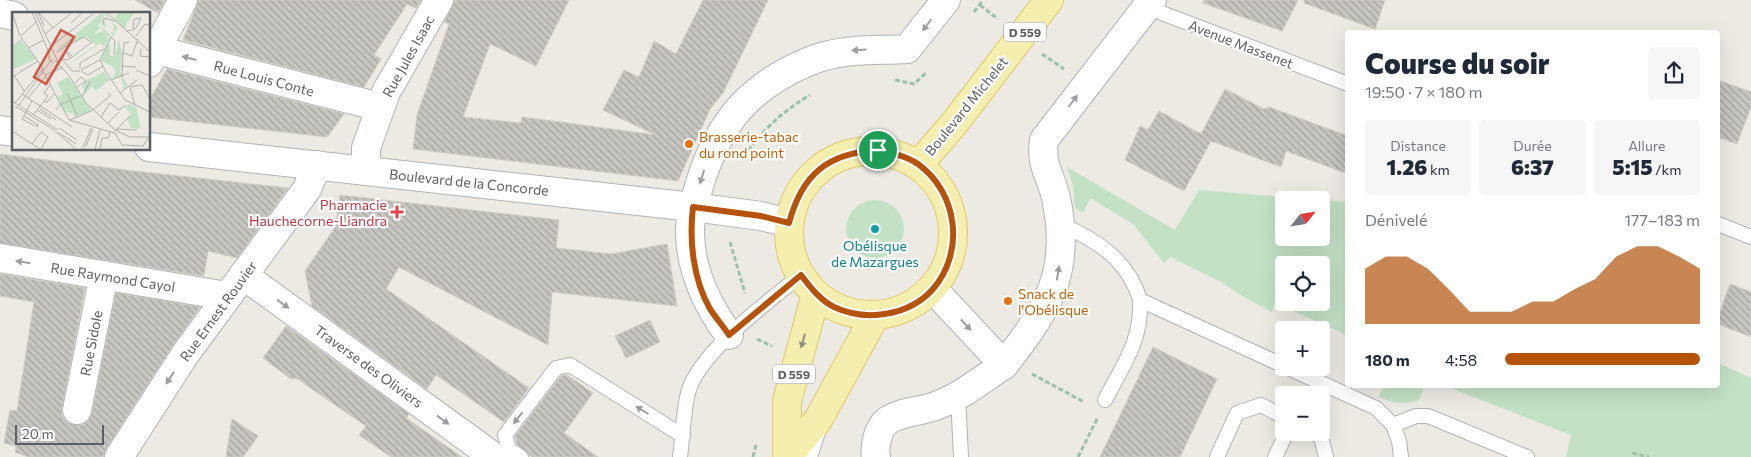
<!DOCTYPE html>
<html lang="fr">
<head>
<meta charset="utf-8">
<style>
	:root { --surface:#fff; --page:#f6f6f7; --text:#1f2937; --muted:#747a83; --accent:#b45309 }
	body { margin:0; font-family:Commissioner,sans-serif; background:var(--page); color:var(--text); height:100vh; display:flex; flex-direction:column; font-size:19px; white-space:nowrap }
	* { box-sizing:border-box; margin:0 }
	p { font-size:16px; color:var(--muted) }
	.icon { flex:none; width:28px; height:28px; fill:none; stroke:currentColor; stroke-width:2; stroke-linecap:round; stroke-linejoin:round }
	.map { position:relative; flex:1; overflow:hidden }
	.side { position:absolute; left:1345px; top:30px; width:375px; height:358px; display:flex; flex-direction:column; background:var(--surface); border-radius:5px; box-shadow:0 5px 20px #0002 }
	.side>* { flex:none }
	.needle { width:32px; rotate:60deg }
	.controls { position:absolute; left:1275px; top:191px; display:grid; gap:10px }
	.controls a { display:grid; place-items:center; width:55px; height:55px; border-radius:5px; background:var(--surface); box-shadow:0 5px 20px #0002; font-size:25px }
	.scale { position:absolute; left:15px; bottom:12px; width:89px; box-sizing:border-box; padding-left:5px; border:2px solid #5b5e62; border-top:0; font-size:14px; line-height:18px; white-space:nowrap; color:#5b5e62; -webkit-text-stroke:4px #fff; paint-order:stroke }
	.pin { position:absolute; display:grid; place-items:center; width:42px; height:42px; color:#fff; margin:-21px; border:2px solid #fff; border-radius:50%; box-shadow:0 1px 5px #0007 }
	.round { display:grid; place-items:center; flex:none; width:52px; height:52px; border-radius:5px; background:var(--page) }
	.overview { display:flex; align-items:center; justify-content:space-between; height:85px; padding:0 20px }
	h1 { font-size:28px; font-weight:800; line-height:38px }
	.metrics { display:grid; grid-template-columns:repeat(3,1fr); gap:8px; height:85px; padding:5px 20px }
	.metrics div { display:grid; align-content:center; border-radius:5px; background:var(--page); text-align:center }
	.metrics b { font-size:21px; font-weight:800 }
	.metrics small { font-size:14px; font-weight:400 }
	.metrics p { font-size:14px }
	.chart { height:140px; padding:10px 20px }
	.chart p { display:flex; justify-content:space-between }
	.chart svg { width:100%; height:90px; margin-top:5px; fill:var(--accent); opacity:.7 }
	ul { padding:0 20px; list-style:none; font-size:16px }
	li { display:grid; grid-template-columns:80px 60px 1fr; align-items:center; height:38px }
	li i { height:12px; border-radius:6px; background:var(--accent) }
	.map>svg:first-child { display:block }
	.green { fill:#c2e1c5; fill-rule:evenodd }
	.building { fill:url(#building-back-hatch); stroke:#d0ccc2 }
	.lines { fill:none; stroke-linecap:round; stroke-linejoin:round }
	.lane-casing { stroke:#b0b3b7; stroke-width:16 }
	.street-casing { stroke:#b0b3b7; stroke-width:30 }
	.secondary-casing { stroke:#afb2b6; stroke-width:30 }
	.primary-casing { stroke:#dfc769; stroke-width:30 }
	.path { stroke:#9cc1a9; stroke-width:3; stroke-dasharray:5 2.5; stroke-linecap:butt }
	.lane { stroke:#fff; stroke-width:14 }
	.street { stroke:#fff; stroke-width:28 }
	.secondary { stroke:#fff; stroke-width:28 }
	.primary { stroke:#f4eeaf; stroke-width:28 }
	.oneway { fill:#9d9ea1 }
	.oneway2 { fill:#91907d }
	.route-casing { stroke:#fff; stroke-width:10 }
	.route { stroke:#b45309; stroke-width:6 }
	.food-dot { fill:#e8710a; stroke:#fff; stroke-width:2 }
	.health-dot { fill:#e0444e; stroke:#fff; stroke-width:2 }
	.culture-dot { fill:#0f9aa8; stroke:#fff; stroke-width:2 }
	.labels { text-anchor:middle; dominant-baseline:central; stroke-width:4.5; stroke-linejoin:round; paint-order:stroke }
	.shield { fill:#fff; stroke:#8c8e91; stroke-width:1 }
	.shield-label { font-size:12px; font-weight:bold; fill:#5b5e62 }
	.street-label { font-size:14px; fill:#5b5e62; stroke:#fff }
	.food-label { font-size:14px; fill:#c56008; stroke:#fff; text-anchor:start }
	.health-label { font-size:14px; fill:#be3a42; stroke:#fff; text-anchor:end }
	.culture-label { font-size:14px; fill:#0d838f; stroke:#fff }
	.inset-road { fill:none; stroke:#aeaeab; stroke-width:1 }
	.view { fill:#d35842; fill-opacity:0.15; stroke:#d35842; stroke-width:2.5 }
	.inset-edge { fill:none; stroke:#5b5e62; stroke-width:2.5 }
</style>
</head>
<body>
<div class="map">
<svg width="1751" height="457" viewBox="0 0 1751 457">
	<defs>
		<pattern id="building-back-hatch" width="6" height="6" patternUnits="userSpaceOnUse" patternTransform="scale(1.25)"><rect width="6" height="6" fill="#c7c5c0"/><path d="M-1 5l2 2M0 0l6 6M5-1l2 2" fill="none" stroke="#a5a39f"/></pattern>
	</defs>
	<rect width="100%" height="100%" fill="#eceae3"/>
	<path class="green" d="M1067,167L1175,230L1199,190L1347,202V335L1275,303L1272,312L1242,296L1221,282L1170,257L1164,263L1133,224L1090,198L1083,213L1075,208L1073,186ZM1284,200H1321V238H1284ZM1284,265H1321V302H1284Z
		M846 229a29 29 0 1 1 58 0a29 29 0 1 1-58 0Z
		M1718,363L1751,378V457H1566L1571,435L1443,385H1718Z
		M1385,385H1425L1419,400C1403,405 1393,403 1378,397Z"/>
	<path class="building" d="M135,0H165L158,13Z
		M199,0H421L416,8L407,4L374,55L381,59L364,87L183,40Z
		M455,0H569L536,66L490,44L463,117L521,123L522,117L656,135L603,110L624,70L639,77L654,41L676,54L703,0H768L723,93L710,109L678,181L413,149L417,115L449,24L444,22Z
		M1204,0H1298L1282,31L1203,3Z
		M1304,0H1385L1375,29L1304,3Z
		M167,69L344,114L327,137L149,117V101Z
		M1718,80L1751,92V107L1737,144L1718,137Z
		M1225,89L1264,109L1269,107L1348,136V174L1286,151L1281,167L1211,141L1184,191L1125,160L1140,126L1148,130L1159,111L1201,134Z
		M0,154L125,170L288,188L237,258L208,251L204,276L0,243Z
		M340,195L559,220L556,248L610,254L667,244L677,306L552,292L548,345L399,267L386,289L529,388L504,422L436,375L427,389L312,306L305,271L336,226Z
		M0,274L85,288L62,407V415L66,421L74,425H82L88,421L92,413L116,293L200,307L173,345L106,449L103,457H28L15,452L16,446L4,443L10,410L17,411L34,302L0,296Z
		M1730,284L1751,292V337L1718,324V318Z
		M650,320L660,342L626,358L615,336Z
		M286,326L409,414L406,418L462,457H391L359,435L366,426L296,378L291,379L263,358Z
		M1153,347L1217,379L1180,457H1100Z
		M567,375L593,393L564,433L598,457H532L517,444L515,436L561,376Z
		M232,419L258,436L243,457H226Z"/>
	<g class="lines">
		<g class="lane-casing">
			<path id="lane" d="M1146,7L1348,84
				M1060,224C1097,240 1128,260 1140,300L1376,408L1393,425L1416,416H1428L1527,457
				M1718,224L1751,237
				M958,396L961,457
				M1105,400C1123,365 1142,341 1140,300
				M1393,425L1399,441L1401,457
				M1312,432L1321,437L1326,457
				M521,457L509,449L505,435L556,368L570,365L683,436
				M680,457C683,436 683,413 688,393C698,353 769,301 801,275
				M810,457L819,429
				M1217,457L1237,413L1261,405L1284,417
				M1275,457L1287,432"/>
		</g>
		<g class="street-casing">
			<path id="street" d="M0,13L14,16
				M149,48L380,107
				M149,63L183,0
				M366,171V148L386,92L439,0
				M0,258L227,296
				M243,275L494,457
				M933,289L1004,365C1048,309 1072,272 1056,198C1051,175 1040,166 1044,140L1152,0
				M729,335C707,305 691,272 690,234C689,218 695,201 699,186C718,123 749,86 810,61C842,48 874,51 907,49L946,0
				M77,410L104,275
				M119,457L186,353L307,189L317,165
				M876,457C874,447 878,428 887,421C901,411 922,412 938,405C962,396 982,379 1004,365"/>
		</g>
		<g class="secondary-casing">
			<path id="secondary" d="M0,130L14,132
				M149,147L693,207L761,216L789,223"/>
		</g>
		<g class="primary-casing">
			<path id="primary" d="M789 233a82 82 0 1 1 164 0a82 82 0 1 1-164 0Z
				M918,165L953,125L1049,0
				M787,457L818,420L875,316
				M787,457V401L816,294"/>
		</g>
		<path class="path" d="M980,5L998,19
			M974,12L983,0
			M1042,54L1064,69
			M895,80L914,84L927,72
			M744,157C761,131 783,111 810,95
			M730,242L745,293
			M757,339L772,346
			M1032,374L1084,402
			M1632,453L1649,457
			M753,457L756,445
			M1078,457L1097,419"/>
		<use href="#lane" class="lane"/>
		<use href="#street" class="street"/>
		<use href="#secondary" class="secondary"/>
		<use href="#primary" class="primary"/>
	</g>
	<defs><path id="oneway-solid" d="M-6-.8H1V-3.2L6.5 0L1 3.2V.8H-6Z" transform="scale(1.25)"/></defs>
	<g class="oneway">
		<use href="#oneway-solid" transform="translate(927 25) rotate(127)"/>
		<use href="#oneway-solid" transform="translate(859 50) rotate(176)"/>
		<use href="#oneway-solid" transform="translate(189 58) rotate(-165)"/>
		<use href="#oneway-solid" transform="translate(1073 101) rotate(-53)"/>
		<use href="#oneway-solid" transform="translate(702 177) rotate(107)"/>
		<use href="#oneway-solid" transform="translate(23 262) rotate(-171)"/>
		<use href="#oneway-solid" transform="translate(1058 273) rotate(-81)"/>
		<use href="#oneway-solid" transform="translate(283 304) rotate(36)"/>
		<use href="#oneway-solid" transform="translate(966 325) rotate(47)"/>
		<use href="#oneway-solid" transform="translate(170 378) rotate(123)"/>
		<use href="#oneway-solid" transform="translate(642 410) rotate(-148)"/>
		<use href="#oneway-solid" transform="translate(518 418) rotate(128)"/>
		<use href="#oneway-solid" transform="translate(443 420) rotate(36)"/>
	</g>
	<use class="oneway2" href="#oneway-solid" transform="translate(803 341) rotate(105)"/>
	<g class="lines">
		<g class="route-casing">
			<path id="route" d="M878,150C892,153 906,156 918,164C958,193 965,252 933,289C909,316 866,322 834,307C820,300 810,287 801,275L729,335C723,326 716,318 710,309C693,279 689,240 693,207L761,216L789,223C802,174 828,153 878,150Z"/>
		</g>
		<use href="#route" class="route"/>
	</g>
	<g class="food-dot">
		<circle cx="689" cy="144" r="5"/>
		<circle cx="1008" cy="301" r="5"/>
	</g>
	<path class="health-dot" d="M394.5 204.5h5v5h5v5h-5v5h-5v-5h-5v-5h5z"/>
	<circle class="culture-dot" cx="875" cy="229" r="5"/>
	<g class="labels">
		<g class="shield">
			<rect x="1004" y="22.5" width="42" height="19" rx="4"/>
			<rect x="773" y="364.5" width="42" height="19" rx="4"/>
		</g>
		<g class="shield-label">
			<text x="1025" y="32">D 559</text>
			<text x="794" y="374">D 559</text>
		</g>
		<g class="street-label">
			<text transform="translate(1241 44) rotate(21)">Avenue Massenet</text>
			<text transform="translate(408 56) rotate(-61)">Rue Jules Isaac</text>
			<text transform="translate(264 78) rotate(15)">Rue Louis Conte</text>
			<text transform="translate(966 106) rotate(-51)">Boulevard Michelet</text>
			<text transform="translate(469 182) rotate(6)">Boulevard de la Concorde</text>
			<text transform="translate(113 277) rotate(9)">Rue Raymond Cayol</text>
			<text transform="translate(218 311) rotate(-54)">Rue Ernest Rouvier</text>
			<text transform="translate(91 343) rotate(-79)">Rue Sidole</text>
			<text transform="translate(369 366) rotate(36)">Traverse des Oliviers</text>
		</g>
		<g class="food-label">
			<text x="699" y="136">Brasserie-tabac<tspan x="699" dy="16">du rond point</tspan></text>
			<text x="1018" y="293">Snack de<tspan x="1018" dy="16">l'Obélisque</tspan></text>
		</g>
		<g class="health-label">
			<text x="387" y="204">Pharmacie<tspan x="387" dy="16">Hauchecorne-Liandra</tspan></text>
		</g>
		<g class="culture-label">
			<text x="875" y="245">Obélisque<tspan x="875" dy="16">de Mazargues</tspan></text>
		</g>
	</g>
	<g transform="translate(12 12)">
		<rect width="138" height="138" fill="#eceae3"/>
		<path d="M91,0L89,8L92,13L93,8L95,14L92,15L89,10L87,13L99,24L94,25V23L87,13L86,10L74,19L87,32L64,48L59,50L84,33L74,24L43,39ZM107,0H122L112,17L102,8ZM8,27L24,47L0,58V34ZM107,27L110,42L108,60L116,74L112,78L109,65L100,66L104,60L100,54L89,49L95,32L98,33V44H103ZM92,60L98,68L83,79L80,74L71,84L73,79L70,74L75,68ZM117,92L124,95L129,117L119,116L115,107L119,102L113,95Z" fill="#c2e1c5"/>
		<path d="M91,0H93L100,9L91,1L92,5L86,11L88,16L81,23L91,19L96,27L100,24L99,20L102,22L101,11L106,15L102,23L92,34L81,29L74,19L90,7Z" fill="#c2e1c5"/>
		<path d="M56,65L79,98L63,105L61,101L53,100L46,85L51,82L45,71Z" fill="#c2e1c5"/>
		<path class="inset-road" d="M0,0L8,24M20,0L37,41V48L42,51M23,0L46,50M26,0L32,14M26,0L41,16M94,0L138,40M59,11L71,0M91,13L92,6L102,9M115,19L121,18L124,16L129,6L122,7L121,17M33,22L61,0M9,24L25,9M124,24L133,12L138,13M9,25L32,58M99,25L88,48L94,60L113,88L138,100M99,25L103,29L102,43M117,30L112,31L111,41L120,44L126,27M55,34L72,25L80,31M38,35L82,1M16,36L32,28M129,37L128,44L138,45M45,40L59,31M48,45L60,59H68M48,46L56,48L80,30M58,46L53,38L60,44M43,48L58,65L74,91L103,118L118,125H138M109,54L124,55M68,57V51L92,37M69,58L88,48M124,58L138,64M31,59L57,108M69,59L76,63L91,54M2,63L12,79M33,63L51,55M110,64L111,41M0,65L26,49M99,68L117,61M63,71L69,65L74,69L65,75M55,81L65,103M108,81L125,68M10,82L60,115M70,85L78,69M16,86L34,64M0,89L46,118M20,89L10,107L23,114M32,89L34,91L43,81M3,91L31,57M7,93L40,47M123,93L118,75L130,73L138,87M3,94L42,118L64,137M28,97L44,108M25,98L39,107M44,98L48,93L68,84M81,98L99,83L96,81M22,102L36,84L32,81L38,73M12,104L25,112V115L26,113L25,112M89,105L98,91L107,98L114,93M57,108L103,121L110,133L131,134L137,125M58,108L81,98M96,111L107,100M47,116L65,128M104,117L125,118M104,118L118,104M0,119L28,137M47,121L64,132M20,132L29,120L36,125L29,137M74,134L81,117M71,136L79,116M83,137L88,118M88,137L90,126H96L98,120"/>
		<path class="view" d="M49,18L62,25L34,72L22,65Z"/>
		<rect width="138" height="138" class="inset-edge"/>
	</g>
</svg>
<div class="controls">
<a><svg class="needle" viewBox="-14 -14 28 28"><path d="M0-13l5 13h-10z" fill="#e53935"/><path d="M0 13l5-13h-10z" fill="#747a83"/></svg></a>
<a><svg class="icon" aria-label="locate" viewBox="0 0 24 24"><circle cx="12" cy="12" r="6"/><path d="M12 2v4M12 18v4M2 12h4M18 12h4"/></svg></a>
<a>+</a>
<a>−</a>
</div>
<div class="scale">20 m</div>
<div class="pin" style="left:878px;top:150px;background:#1e9e55"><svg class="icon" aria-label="arrive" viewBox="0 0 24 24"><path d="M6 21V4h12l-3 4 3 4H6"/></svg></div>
<section class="side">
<div class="overview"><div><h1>Course du soir</h1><p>19:50 · 7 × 180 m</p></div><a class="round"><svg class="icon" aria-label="share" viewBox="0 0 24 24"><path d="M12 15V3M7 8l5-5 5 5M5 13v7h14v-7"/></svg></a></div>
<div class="metrics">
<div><p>Distance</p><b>1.26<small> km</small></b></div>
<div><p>Durée</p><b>6:37</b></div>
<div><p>Allure</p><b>5:15<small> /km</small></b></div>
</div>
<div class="chart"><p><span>Dénivelé</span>177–183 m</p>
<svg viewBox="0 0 160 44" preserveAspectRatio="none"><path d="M0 44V17L10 11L20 11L30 17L40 27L50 38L60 38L70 38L80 33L90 33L100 27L110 22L120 11L130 6L140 6L150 11L160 17V44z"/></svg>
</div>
<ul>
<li><b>180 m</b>4:58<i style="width:100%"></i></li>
</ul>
</section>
</div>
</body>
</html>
